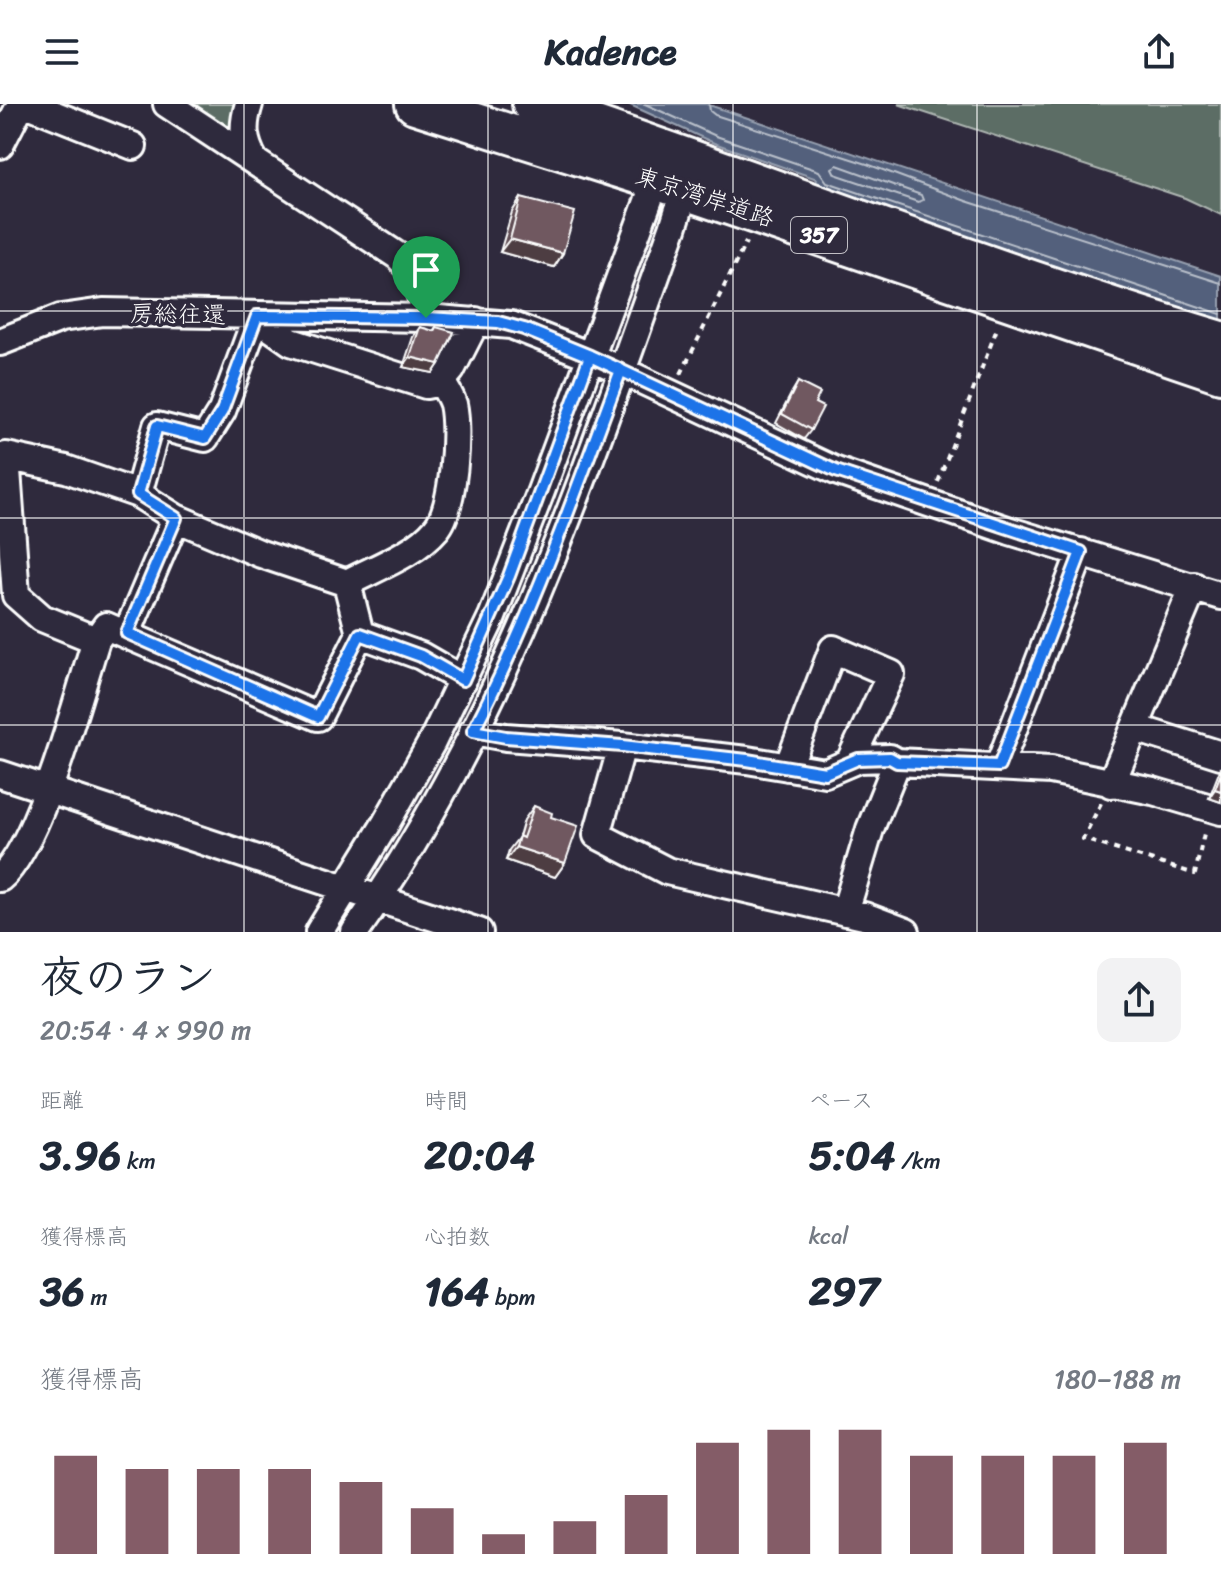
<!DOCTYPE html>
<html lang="ja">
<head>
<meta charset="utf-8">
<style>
	:root { --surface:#fff; --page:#f2f2f3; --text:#1f2937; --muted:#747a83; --accent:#845c67 }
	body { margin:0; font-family:Sriracha,"Klee One",sans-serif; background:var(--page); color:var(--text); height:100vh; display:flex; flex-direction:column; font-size:30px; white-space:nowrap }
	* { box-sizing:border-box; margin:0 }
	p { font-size:26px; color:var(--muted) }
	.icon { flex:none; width:44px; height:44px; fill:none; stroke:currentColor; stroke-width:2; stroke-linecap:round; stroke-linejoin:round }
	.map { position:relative; height:828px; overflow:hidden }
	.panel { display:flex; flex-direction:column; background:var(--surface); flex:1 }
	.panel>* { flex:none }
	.pin { position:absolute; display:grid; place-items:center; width:68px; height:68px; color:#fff; margin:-82px -34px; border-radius:50% 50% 50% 0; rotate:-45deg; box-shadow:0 0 8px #0007 }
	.pin .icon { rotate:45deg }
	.round { display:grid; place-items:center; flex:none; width:84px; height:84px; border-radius:16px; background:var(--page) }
	.summary { display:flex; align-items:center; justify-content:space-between; height:136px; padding:0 40px }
	h1 { font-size:44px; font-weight:700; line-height:60px }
	.metrics { display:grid; grid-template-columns:repeat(3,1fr); gap:12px; height:136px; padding:8px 40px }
	.metrics div { display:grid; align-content:center }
	.metrics b { font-size:40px; font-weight:700 }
	.metrics small { font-size:22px; font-weight:400 }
	.metrics p { font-size:22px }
	.chart { height:224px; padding:16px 40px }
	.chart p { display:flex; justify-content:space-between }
	.chart svg { width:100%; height:144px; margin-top:8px; stroke:var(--accent); stroke-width:6 }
	header { display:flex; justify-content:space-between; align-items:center; height:104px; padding:0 40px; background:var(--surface); font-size:36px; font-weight:700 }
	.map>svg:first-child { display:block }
	.green { fill:#5c6d65; stroke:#aeb6b2; stroke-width:2 }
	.water { fill:#52617c; stroke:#97a0b0; stroke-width:2 }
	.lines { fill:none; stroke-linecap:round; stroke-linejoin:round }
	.shore { stroke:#bac0cb; stroke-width:2 }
	.minor-casing { stroke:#fff; stroke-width:32 }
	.highway-casing { stroke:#fff; stroke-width:44 }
	.path { stroke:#fff; stroke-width:4; stroke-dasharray:6 6; stroke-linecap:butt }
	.minor { stroke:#2f2a3d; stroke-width:26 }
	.highway { stroke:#2f2a3d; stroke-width:38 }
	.wall { fill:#5f4c53; stroke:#fff; stroke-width:2 }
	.shaded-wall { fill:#4e3e43; stroke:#fff; stroke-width:2 }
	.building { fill:#6f5860; stroke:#fff; stroke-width:2 }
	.route-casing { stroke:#fff; stroke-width:16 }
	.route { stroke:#1a73e8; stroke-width:10 }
	.grid { fill:none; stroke:#fff; stroke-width:2; stroke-opacity:0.55 }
	.labels { text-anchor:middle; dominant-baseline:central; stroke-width:7; stroke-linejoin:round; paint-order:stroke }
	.shield { fill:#2f2a3d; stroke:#c1bfc5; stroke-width:2 }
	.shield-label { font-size:22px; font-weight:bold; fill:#fff }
	.street-label { font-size:24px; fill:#fff; stroke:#2f2a3d }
</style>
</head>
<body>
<header><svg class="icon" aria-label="menu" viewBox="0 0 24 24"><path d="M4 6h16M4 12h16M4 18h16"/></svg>Kadence<svg class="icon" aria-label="share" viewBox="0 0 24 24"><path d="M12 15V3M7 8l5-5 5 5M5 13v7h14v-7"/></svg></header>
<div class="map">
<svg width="1221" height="828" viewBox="0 0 1221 828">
	<rect width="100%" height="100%" fill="#2f2a3d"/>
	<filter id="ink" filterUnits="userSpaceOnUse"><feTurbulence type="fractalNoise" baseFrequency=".0125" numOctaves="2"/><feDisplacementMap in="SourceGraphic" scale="16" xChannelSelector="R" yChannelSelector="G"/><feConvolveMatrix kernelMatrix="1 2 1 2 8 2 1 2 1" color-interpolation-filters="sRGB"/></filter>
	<g filter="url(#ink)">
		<path class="green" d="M188,0H234L232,28Z
			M898,0H1221V111L1185,94Z"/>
		<path class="water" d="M628,0H706L1221,172V218L815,82L817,75L714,39Z"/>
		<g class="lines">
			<path class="shore" d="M645,0L716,32L819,67L827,78L1221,210
				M709,0L710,7L715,11L867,60L966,97L1221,179
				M837,61L921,91L923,96L918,98L835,70L832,64Z"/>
			<g class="minor-casing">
				<path id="minor" d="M28,0L133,42
					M167,0L398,152L416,170L426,214
					M249,0C242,22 243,36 254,56
					M0,41L21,0
					M262,212L274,226L291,238L426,281L441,278L451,266L476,217
					M0,238L61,214L103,208L426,214L511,221L590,252L836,367L1010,427L1221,492
					M176,414L138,390L157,322L205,334L222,307L257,212
					M347,479L360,530
					M127,529L176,414L261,450L347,479C375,464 415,450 436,425C454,406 459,326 453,300C450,291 446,285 441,278
					M96,536L42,514L16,491L6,352L66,365L138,390
					M1135,624L1221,651
					M473,627L506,633L622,642L747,656L825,669L858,655L890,654L897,658L1051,666L1153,687L1221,707
					M622,642L597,731L667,767L864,812L906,828
					M999,662L1081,448
					M788,663L833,545L891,570L850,657
					M0,670L479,828
					M1111,680L1194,482
					M0,774C39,743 79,589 96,536L106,522L318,613L360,530L421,552L463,576
					M845,808L870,725L897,658
					M319,828L386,719L432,638L492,513L541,387L656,76L666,67
					M355,828C506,616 586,366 673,124L685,86L684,71"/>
			</g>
			<g class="highway-casing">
				<path id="highway" d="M415,0L656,76L1221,269
					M532,0C762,78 988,167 1221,237"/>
			</g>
			<path class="path" d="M681,270L746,138
				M938,378L998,222
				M1101,699L1083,735L1195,770L1205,725"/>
			<use href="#minor" class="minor"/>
			<use href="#highway" class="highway"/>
		</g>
		<path class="wall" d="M521,94L563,149L554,163L500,148L512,108Z
			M420,223L433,227L436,223L439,260L433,269L403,263L413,233Z
			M798,278L815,299L811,326L804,335L776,319L792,288Z
			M1221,663V698L1209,694Z
			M534,702L551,713L565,759L555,773L506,756L509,746L519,733L524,716Z"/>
		<path class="shaded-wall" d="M510,135L563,149L554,163L500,148Z
			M410,253L439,260L433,269L403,263Z
			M1215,685L1221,687V698L1209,694Z
			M516,743L565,759L555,773L506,756Z"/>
		<path class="building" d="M521,94L575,108L563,149L510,135Z
			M420,223L434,227L436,223L454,228L439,260L410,253Z
			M798,278L820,289L815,299L823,303L811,326L782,310Z
			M1221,669V687L1215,685Z
			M534,702L552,709L551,713L578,722L565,759L516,743L519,732L523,734Z"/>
	</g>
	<g class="lines" filter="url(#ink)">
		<g class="route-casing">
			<path id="route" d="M426,214L257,212L222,307L205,334L157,322L138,390L176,414L127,529L318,613L360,530L421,552L463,576L509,472L590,252L621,266C575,389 533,511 473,627L506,633L622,642L747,656L825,669L858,655L890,654L897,658L999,662L1081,448L836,367L590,252L524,225L498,218L426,214"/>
		</g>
		<use href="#route" class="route"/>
	</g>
	<path class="grid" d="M244,0V828M488,0V828M733,0V828M977,0V828M0,207H1221M0,414H1221M0,621H1221"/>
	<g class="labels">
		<rect class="shield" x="791" y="113" width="56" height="36" rx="6"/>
		<g class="shield-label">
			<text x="819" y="131">357</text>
		</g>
		<g class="street-label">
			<text transform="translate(705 93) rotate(18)">東京湾岸道路</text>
			<text transform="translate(178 210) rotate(1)">房総往還</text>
		</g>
	</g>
</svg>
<div class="pin" style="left:426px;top:214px;background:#1e9e55"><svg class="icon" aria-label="arrive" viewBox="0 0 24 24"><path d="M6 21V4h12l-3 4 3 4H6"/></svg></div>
</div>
<section class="panel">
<div class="summary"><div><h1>夜のラン</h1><p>20:54 · 4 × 990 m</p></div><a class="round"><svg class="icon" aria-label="share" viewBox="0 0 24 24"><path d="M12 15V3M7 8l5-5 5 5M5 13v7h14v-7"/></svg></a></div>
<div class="metrics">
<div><p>距離</p><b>3.96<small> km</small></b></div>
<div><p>時間</p><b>20:04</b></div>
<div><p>ペース</p><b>5:04<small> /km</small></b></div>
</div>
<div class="metrics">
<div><p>獲得標高</p><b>36<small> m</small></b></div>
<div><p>心拍数</p><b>164<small> bpm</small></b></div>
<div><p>kcal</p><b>297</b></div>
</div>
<div class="chart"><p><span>獲得標高</span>180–188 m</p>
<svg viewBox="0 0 160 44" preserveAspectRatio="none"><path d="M5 44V14M15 44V18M25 44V18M35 44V18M45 44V22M55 44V30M65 44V38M75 44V34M85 44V26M95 44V10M105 44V6M115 44V6M125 44V14M135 44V14M145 44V14M155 44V10"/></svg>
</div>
</section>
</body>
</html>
